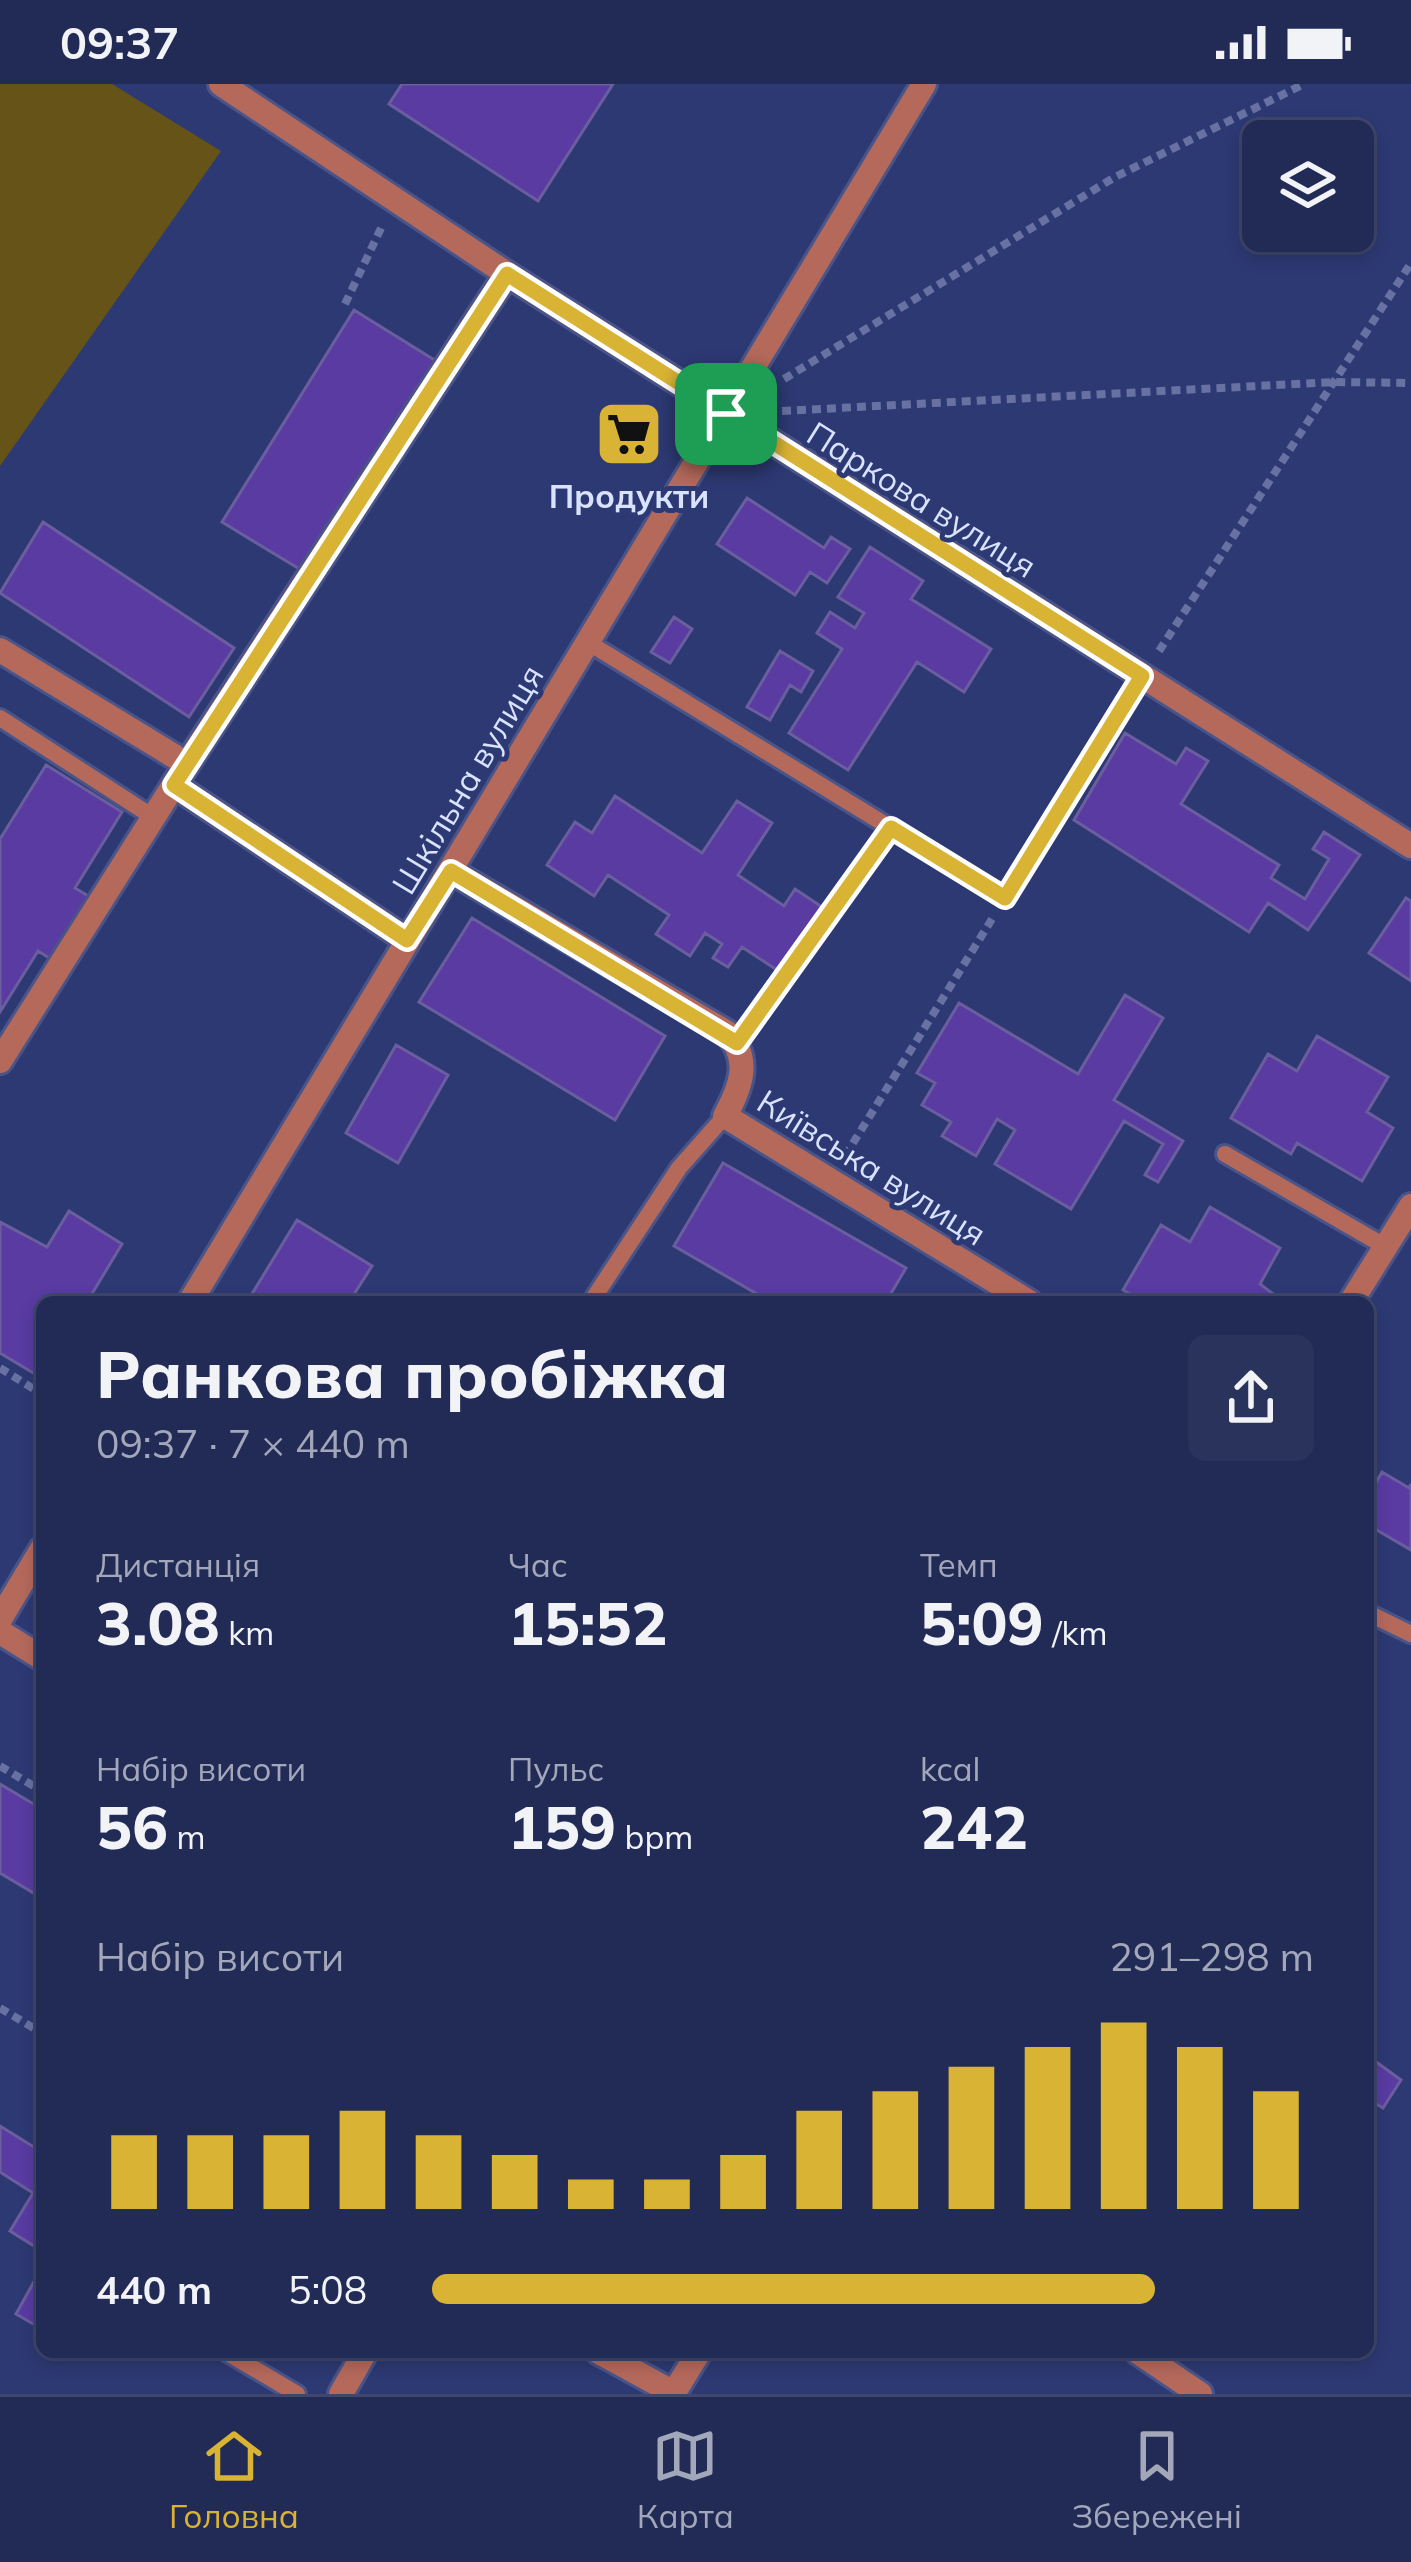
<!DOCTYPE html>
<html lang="uk">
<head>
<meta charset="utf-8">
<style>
	:root { --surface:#222b56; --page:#2a335c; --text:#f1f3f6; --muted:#a2a7b9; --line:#3f476c; --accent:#d9b334 }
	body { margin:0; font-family:Mulish,sans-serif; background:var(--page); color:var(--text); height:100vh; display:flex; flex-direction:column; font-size:45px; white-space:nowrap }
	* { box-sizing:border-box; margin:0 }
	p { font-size:39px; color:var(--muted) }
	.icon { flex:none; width:66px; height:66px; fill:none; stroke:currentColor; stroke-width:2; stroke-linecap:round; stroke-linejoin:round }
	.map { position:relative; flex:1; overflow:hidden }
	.drawer { position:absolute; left:36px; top:1212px; width:1338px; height:1062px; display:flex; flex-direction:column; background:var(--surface); border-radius:18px; box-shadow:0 6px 18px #0003,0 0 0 3px var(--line) }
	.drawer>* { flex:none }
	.controls { position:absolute; left:1242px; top:36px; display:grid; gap:24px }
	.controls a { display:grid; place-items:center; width:132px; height:132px; border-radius:18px; background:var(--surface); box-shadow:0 6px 18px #0003,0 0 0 3px var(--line); font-size:60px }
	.pin { position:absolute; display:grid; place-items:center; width:102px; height:102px; color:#fff; margin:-51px; border-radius:24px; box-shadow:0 6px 18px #0006 }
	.round { display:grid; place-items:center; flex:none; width:126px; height:126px; border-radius:18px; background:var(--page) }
	.summary { display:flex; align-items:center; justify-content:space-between; height:204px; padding:0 60px }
	h1 { font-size:66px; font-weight:800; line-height:90px }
	.stats { display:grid; grid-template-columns:repeat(3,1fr); gap:18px; height:204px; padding:12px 60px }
	.stats div { display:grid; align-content:center }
	.stats b { font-size:60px; font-weight:800 }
	.stats small { font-size:33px; font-weight:400 }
	.stats p { font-size:33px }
	.chart { height:336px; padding:24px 60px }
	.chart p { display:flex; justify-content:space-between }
	.chart svg { width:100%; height:216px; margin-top:12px; stroke:var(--accent); stroke-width:6 }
	ul { padding:0 60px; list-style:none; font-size:39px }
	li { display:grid; grid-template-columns:192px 144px 1fr; align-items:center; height:90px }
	li i { height:30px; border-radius:15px; background:var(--accent) }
	.status { display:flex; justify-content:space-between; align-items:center; height:84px; padding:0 60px; background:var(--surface); direction:ltr }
	.status svg { height:33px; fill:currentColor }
	.tabs { display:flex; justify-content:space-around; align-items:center; height:168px; border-top:3px solid var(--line); background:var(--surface); font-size:33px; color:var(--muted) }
	.tabs a { display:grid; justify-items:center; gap:6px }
	.tabs .selected { color:var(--accent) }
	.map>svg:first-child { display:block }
	.green { fill:#655317 }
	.building { fill:#593ba2; stroke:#6b5e9e; stroke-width:3 }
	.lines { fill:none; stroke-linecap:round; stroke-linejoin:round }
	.lane-casing { stroke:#495489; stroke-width:22 }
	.street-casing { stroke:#495489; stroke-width:30 }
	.path { stroke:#6772a2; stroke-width:8; stroke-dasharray:9 6; stroke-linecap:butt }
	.lane { stroke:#b4695b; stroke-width:16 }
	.street { stroke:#b4695b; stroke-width:24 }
	.route-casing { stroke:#fff; stroke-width:24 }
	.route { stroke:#d9b334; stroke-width:15 }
	.labels { text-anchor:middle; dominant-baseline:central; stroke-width:10; stroke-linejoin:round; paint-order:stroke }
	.poi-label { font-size:33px; font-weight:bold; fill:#d9e2fe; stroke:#2d3973 }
	.street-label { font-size:33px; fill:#d9e2fe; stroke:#2d3973 }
</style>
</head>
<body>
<div class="status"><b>09:37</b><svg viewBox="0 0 49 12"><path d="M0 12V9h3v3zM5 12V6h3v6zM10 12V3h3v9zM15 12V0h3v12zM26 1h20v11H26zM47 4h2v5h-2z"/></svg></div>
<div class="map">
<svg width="1411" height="2310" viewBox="0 0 1411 2310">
	<rect width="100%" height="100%" fill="#2d3973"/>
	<path class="green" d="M0,0H112L221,67L0,382Z"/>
	<path class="building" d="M402,0H613L538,117L389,20Z
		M354,226L436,277L306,489L222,438Z
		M747,414L824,464L831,453L850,465L827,499L810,488L795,511L717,460Z
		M43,438L234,564L189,633L0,509Z
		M870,463L923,497L911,515L991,565L964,608L917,578L848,686L789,649L842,565L817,549L830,528L855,544L864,529L838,513Z
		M674,533L692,545L670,579L651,568Z
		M780,567L813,587L801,608L790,601L770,636L747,623Z
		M1125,649L1176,680L1186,664L1208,677L1181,720L1279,781L1271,794L1305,815L1329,775L1313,765L1324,748L1360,771L1308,846L1268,819L1249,848L1074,736Z
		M46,681L122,728L75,804L90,813L51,875L38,867L0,928V755Z
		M615,712L702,769L737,717L772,739L738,791L784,822L795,805L822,823L780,888L742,863L728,883L713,874L722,860L705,849L690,872L656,850L669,831L608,791L594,812L547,781L575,738L592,749Z
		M1406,814L1411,817V897L1369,869Z
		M472,834L665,952L615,1036L419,918Z
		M1125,911L1163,934L1114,1016L1183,1057L1158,1098L1145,1091L1163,1060L1124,1037L1071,1125L995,1080L1015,1046L997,1035L976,1072L942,1052L951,1038L922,1021L935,999L917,989L959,919L1078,990Z
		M1317,952L1388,993L1367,1028L1393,1044L1362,1097L1297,1059L1291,1070L1231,1034L1268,970L1297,987Z
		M396,961L448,991L398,1079L346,1049Z
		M723,1079L906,1184L886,1218H771L674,1162Z
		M1210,1123L1280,1164L1260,1200L1284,1218H1145L1123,1206L1161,1141L1190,1158Z
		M69,1127L122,1160L87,1218H42L40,1293L0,1269V1138L47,1163Z
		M297,1136L372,1182L349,1218H247Z
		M1382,1388L1409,1404L1411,1400V1466L1368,1441V1412Z
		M0,1700L42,1725V1814L0,1789Z
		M1368,1972L1401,1996L1383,2024L1368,2015Z
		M0,2042L42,2068V2167L10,2147L33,2109L0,2088Z
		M36,2194L42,2197V2245L16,2230Z"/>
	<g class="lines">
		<g class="lane-casing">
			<path id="lane" d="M589,559L1005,814
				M0,634L153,733
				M1225,1070L1386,1163
				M593,1215L679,1084L725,1032
				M1368,1529L1411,1550
				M226,2268L297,2310"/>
		</g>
		<g class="street-casing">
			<path id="street" d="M221,0L507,190L1411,762
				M0,566L187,680L0,977
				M187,680L507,190
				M174,701L407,856
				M451,787L726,948C752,974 741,1003 725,1032L1029,1218
				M190,1218L924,0
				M1351,1218L1411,1122
				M0,1535L42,1465
				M0,1548L42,1574
				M599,2268L674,2309
				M1138,2268L1200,2310
				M341,2310L365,2268
				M673,2310L699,2268"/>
		</g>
		<path class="path" d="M345,220L383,140
			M784,295L1115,93L1304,0
			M782,327L1334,298L1411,299
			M1159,567L1411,179
			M1019,791L1128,615
			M756,934L876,765
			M845,1072L992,835
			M0,1284L42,1310
			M0,1682L42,1707
			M0,1924L42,1949"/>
		<use href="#lane" class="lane"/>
		<use href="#street" class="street"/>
	</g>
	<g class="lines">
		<g class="route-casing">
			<path id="route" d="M507,190L1142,592L1005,814L891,744L737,959L451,787L407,856L174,701Z"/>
		</g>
		<use href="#route" class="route"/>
	</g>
	<defs>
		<g id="supermarket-square" transform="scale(3.45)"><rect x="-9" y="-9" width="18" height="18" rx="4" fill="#d9b334" stroke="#2d3973"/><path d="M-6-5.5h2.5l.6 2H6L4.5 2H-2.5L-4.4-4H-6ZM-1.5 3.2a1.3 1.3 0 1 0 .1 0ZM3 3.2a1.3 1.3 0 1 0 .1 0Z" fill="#111"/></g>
	</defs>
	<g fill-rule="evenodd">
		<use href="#supermarket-square" x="629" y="350"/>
	</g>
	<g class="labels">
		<g class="poi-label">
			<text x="629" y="411">Продукти</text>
		</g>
		<g class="street-label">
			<text transform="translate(922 415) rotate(32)">Паркова вулиця</text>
			<text transform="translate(467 695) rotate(-59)">Шкільна вулиця</text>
			<text transform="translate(872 1083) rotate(32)">Київська вулиця</text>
		</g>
	</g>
</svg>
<div class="controls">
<a><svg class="icon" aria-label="layers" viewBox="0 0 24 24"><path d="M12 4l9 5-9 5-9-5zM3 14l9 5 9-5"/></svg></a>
</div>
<div class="pin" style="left:726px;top:330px;background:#1e9e55"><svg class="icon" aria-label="arrive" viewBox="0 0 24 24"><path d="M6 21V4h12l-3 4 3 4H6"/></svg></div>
<section class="drawer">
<div class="summary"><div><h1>Ранкова пробіжка</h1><p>09:37 · 7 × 440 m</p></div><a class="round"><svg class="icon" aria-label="share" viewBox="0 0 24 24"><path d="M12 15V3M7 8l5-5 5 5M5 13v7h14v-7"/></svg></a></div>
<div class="stats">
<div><p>Дистанція</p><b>3.08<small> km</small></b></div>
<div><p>Час</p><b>15:52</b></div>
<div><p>Темп</p><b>5:09<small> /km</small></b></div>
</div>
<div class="stats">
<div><p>Набір висоти</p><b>56<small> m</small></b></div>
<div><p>Пульс</p><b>159<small> bpm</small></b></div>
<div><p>kcal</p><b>242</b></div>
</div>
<div class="chart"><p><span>Набір висоти</span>291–298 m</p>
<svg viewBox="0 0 160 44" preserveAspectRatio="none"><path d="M5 44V29M15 44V29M25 44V29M35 44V24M45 44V29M55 44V33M65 44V38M75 44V38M85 44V33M95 44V24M105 44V20M115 44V15M125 44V11M135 44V6M145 44V11M155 44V20"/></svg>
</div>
<ul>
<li><b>440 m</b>5:08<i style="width:82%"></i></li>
</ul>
</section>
</div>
<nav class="tabs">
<a class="selected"><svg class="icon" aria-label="home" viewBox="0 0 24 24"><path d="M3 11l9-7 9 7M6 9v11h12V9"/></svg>Головна</a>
<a><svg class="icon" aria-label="map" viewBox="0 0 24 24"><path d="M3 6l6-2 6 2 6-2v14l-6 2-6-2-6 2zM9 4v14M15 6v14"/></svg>Карта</a>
<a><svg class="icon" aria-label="saved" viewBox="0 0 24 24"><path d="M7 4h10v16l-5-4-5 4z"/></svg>Збережені</a>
</nav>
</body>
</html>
